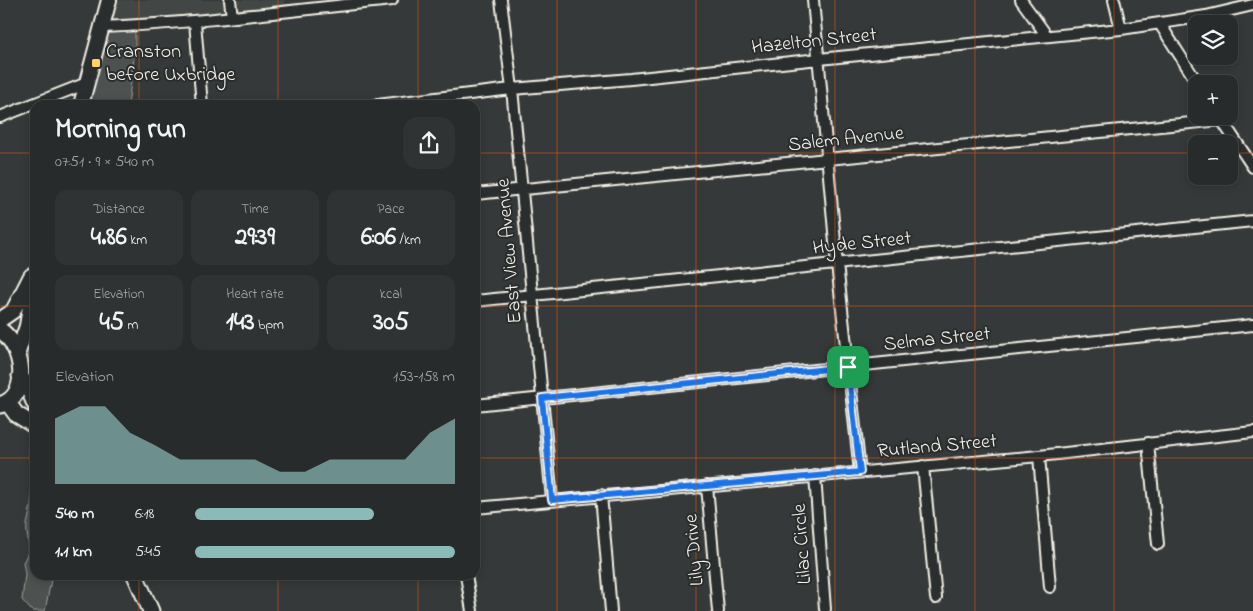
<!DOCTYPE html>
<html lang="en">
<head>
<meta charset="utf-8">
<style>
	:root { --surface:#282b2b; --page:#303333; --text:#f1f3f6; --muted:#a5a7a9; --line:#444747; --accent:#8bbbb9 }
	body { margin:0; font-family:"Indie Flower",sans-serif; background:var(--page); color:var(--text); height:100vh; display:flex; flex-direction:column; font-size:19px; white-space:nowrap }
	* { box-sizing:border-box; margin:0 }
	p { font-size:16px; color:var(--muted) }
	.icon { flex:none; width:28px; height:28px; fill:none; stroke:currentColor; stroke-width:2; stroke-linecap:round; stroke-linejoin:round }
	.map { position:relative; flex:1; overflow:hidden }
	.side { position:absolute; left:30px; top:100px; width:450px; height:480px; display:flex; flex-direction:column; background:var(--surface); border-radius:15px; box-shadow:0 2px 8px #0003,0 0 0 1px var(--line) }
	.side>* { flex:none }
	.controls { position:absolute; left:1188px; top:15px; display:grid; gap:10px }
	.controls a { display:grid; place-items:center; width:50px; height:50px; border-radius:10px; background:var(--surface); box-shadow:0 2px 8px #0003,0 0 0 1px var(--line); font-size:25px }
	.pin { position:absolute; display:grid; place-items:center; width:42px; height:42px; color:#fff; margin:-21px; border-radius:10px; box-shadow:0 2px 8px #0006 }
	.round { display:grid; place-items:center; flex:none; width:52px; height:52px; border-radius:15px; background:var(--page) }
	.summary { display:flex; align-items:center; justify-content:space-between; height:85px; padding:0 25px }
	h1 { font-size:28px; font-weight:700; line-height:38px }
	.stats { display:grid; grid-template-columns:repeat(3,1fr); gap:8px; height:85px; padding:5px 25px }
	.stats div { display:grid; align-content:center; border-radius:12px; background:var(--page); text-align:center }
	.stats b { font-size:25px; font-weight:700 }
	.stats small { font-size:14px; font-weight:400 }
	.stats p { font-size:14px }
	.chart { height:140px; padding:10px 25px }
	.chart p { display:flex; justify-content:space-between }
	.chart svg { width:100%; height:90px; margin-top:5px; fill:var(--accent); opacity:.7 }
	ul { padding:0 25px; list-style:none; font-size:16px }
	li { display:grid; grid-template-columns:80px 60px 1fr; align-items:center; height:38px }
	li i { height:12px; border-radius:6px; background:var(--accent) }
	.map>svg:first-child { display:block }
	.built { fill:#434645 }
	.green { fill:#4e514f; stroke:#a1a19c }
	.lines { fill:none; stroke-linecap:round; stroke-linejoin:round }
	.minor-casing { stroke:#f4f1e8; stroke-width:14 }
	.secondary-casing { stroke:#f4f1e8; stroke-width:18 }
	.primary-casing { stroke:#f4f1e8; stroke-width:19 }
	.minor { stroke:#2a2d2e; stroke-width:10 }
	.secondary { stroke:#2a2d2e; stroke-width:14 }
	.primary { stroke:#2a2d2e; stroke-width:15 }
	.route-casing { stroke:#fff; stroke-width:10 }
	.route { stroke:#1a73e8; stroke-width:6 }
	.grid { fill:none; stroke:#e8590c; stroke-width:1; stroke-opacity:0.55 }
	.poi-dot { fill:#ffd166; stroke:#2a2d2e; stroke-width:2 }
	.labels { text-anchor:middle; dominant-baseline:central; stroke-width:4; stroke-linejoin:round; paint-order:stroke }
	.street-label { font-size:20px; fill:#f4f1e8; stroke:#2a2d2e }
	.poi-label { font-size:20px; fill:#f4f1e8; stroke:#2a2d2e; text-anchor:start }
</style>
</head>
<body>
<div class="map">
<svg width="1253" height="611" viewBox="0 0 1253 611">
	<rect width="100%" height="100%" fill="#363939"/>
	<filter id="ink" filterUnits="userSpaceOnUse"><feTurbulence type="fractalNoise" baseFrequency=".02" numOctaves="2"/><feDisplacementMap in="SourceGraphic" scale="10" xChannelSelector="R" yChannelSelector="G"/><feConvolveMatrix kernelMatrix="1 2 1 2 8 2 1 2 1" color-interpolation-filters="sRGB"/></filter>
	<g filter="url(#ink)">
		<path class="built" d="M109,0H284L285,9L104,25Z"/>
		<path class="green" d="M102,28H135V50L128,105H81Z
			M35,288V575H52L45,611H32L22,600L25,574L23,562C35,544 23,537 28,520C32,503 33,486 34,469L32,461L29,459L30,424L35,408L27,383L29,332Z"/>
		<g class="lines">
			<g class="minor-casing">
				<path id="minor" d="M230,0L232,17
					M501,0L512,89L552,499
					M813,0L837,264L860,472
					M1021,0L1047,36
					M1114,0L1121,29
					M195,22L202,105
					M1160,24L1198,84
					M102,27C199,23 295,10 392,0
					M377,105L512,89L631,79L819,59L1121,29L1206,16L1253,5
					M1219,116L1253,167
					M0,117L87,83
					M475,194L1221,120
					M475,301L1253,221
					M475,405L1253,325
					M1148,443L1158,544
					M1039,456L1050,587
					M923,466L936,598
					M815,476L825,609
					M707,486L718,611
					M601,495L611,611
					M475,508L1039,456L1253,432
					M466,575L472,611"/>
			</g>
			<g class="secondary-casing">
				<path id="secondary" d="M81,105L109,0
					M0,320L13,311L31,276
					M18,352L27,326L35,274"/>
			</g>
			<g class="primary-casing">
				<path id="primary" d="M0,330C23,345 32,396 0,405
					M20,376L27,385L35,404
					M8,403L16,414L35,426
					M135,575L151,611"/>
			</g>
			<use href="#minor" class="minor"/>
			<use href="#secondary" class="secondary"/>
			<use href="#primary" class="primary"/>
		</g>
	</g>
	<g class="lines" filter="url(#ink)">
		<g class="route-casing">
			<path id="route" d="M848,367L860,472L552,500L542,398Z"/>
		</g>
		<use href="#route" class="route"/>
	</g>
	<path class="grid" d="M139,0V105M278,0V105M418,0V105M557,0V611M696,0V611M835,0V611M975,0V611M1114,0V611M0,153H35M475,153H1196M1229,153H1253M0,306H35M475,306H1253M0,458H35M475,458H1253M139,575V611M278,575V611M418,575V611"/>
	<rect class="poi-dot" x="91" y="58" width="10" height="10" rx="2.5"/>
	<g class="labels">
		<g class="street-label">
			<text transform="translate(814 42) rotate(-6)">Hazelton Street</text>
			<text transform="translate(846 140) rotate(-6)">Salem Avenue</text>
			<text transform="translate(862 244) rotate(-6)">Hyde Street</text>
			<text transform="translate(510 251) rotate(-95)">East View Avenue</text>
			<text transform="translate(937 340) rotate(-6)">Selma Street</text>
			<text transform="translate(937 447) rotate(-5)">Rutland Street</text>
			<text transform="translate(803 544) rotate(-94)">Lilac Circle</text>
			<text transform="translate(695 550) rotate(-95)">Lily Drive</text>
		</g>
		<g class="poi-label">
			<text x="106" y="52">Cranston<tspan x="106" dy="23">before Uxbridge</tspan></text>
		</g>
	</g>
</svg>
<div class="controls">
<a><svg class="icon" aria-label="layers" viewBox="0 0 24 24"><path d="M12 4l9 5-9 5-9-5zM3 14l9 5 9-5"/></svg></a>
<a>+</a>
<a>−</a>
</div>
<div class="pin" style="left:848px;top:367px;background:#1e9e55"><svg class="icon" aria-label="arrive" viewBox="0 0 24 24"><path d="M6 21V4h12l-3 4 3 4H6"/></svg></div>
<section class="side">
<div class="summary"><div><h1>Morning run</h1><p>07:51 · 9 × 540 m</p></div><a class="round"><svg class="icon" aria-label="share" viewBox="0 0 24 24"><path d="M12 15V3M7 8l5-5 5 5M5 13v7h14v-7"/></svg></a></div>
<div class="stats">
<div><p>Distance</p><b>4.86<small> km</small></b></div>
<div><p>Time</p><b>29:39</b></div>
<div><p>Pace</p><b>6:06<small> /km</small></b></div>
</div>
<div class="stats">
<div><p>Elevation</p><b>45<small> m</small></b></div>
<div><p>Heart rate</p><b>143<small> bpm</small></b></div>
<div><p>kcal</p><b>305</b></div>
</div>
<div class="chart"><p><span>Elevation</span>153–158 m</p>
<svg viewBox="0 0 160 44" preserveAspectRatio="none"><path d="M0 44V12L10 6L20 6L30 19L40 25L50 32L60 32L70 32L80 32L90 38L100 38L110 32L120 32L130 32L140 32L150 19L160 12V44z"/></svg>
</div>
<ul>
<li><b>540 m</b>6:18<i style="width:69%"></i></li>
<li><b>1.1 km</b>5:45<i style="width:100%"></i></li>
</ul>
</section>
</div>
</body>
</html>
